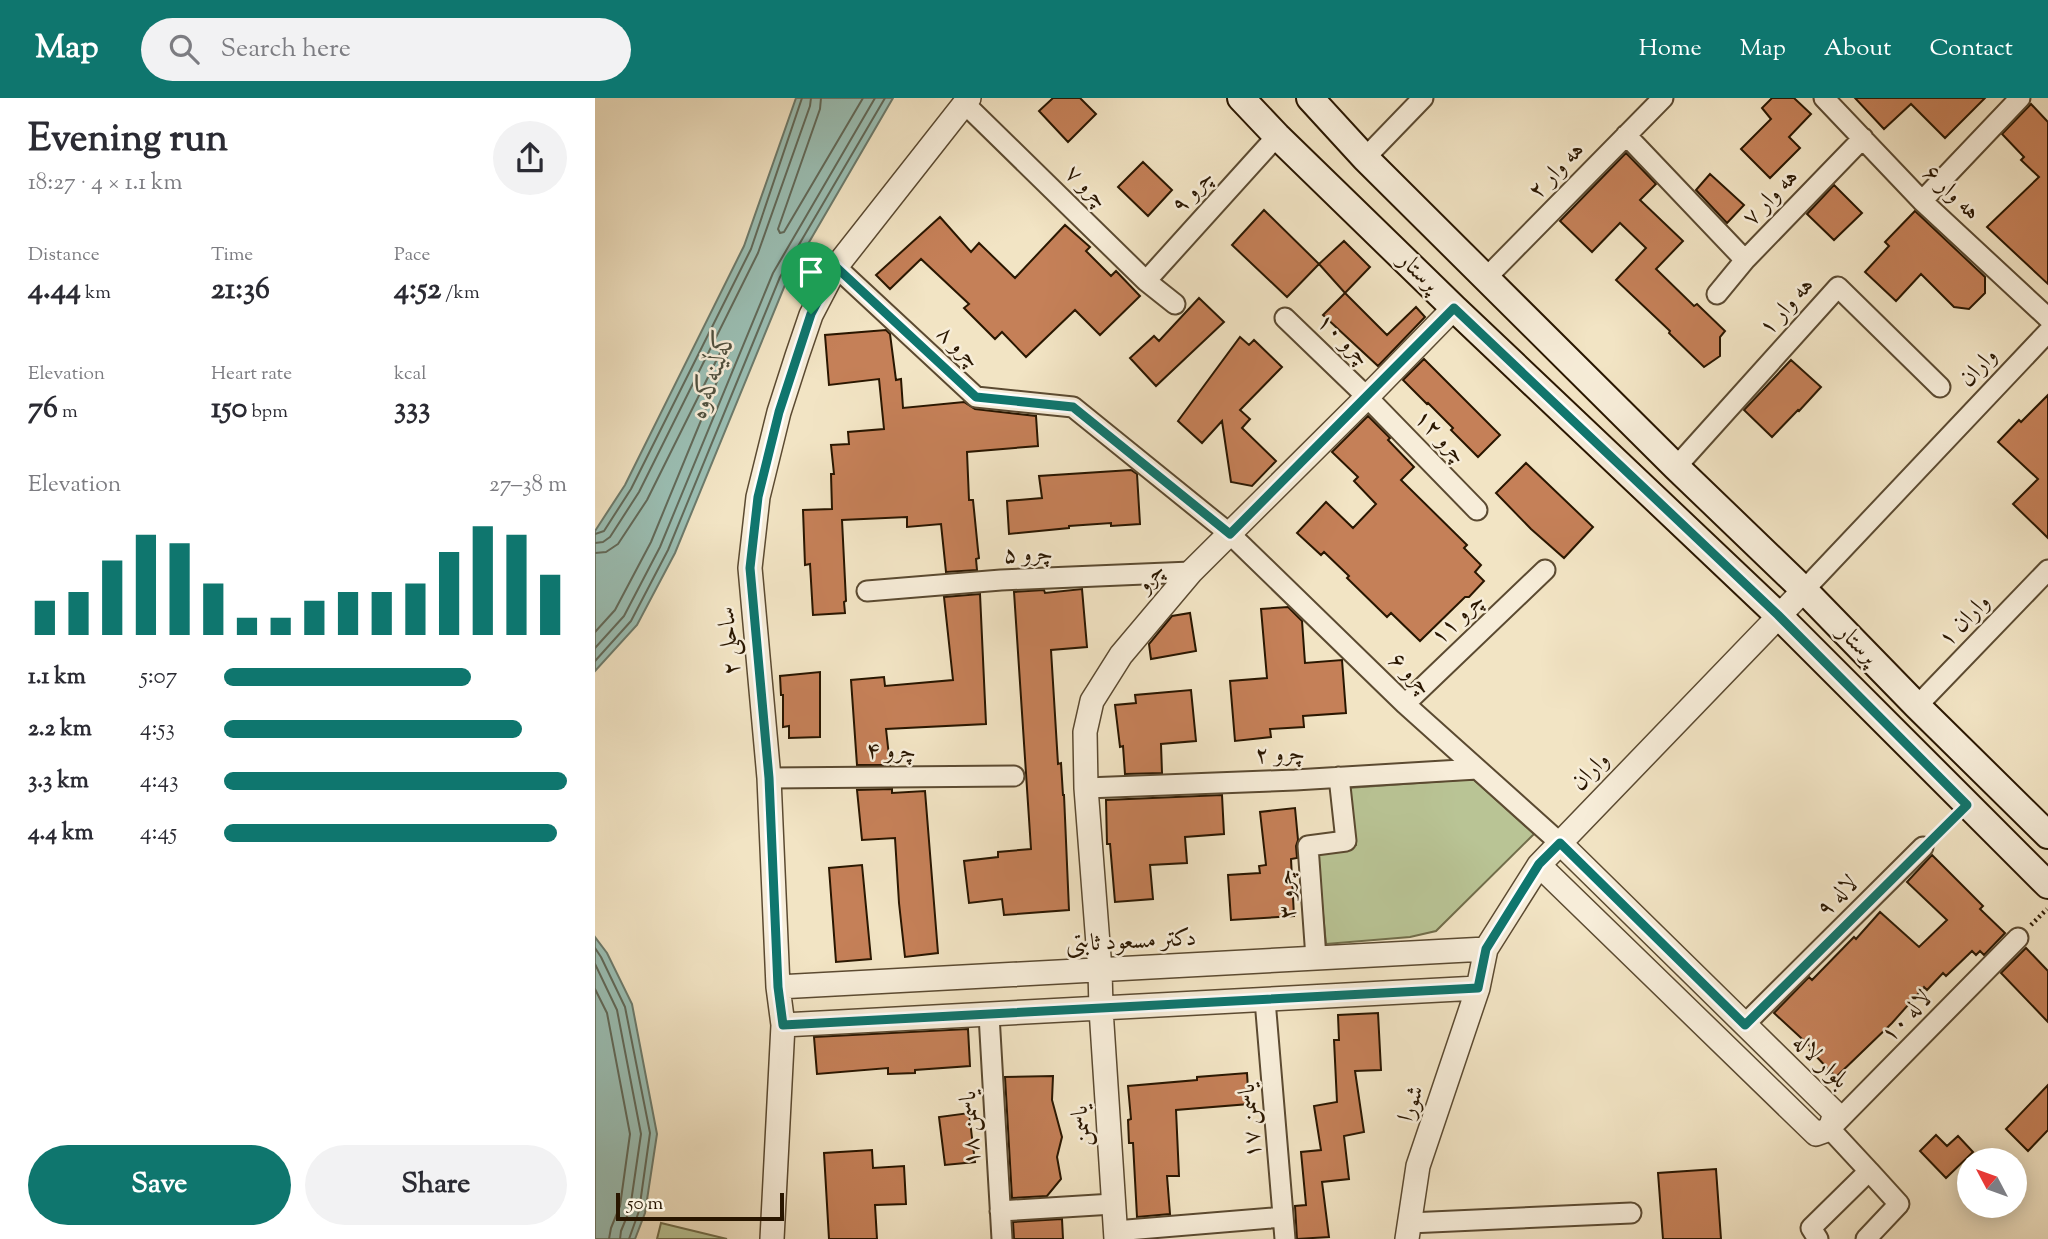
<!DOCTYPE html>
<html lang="en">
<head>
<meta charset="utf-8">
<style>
	:root { --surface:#fff; --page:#f2f2f3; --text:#2b2b33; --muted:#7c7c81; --accent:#0f766e }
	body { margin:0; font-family:"Sorts Mill Goudy",Amiri,serif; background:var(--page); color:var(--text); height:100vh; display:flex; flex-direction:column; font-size:26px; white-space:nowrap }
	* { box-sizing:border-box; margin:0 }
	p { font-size:23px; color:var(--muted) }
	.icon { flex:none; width:38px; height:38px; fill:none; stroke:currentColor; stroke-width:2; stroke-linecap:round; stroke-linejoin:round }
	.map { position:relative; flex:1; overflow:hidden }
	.drawer { display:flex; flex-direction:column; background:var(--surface); width:595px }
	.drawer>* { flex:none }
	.needle { width:46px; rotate:311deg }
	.tools { position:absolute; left:1362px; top:1050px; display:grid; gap:14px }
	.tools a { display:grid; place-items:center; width:70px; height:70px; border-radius:50%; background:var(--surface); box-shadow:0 4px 18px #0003; font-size:35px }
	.scale { position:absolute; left:21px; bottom:18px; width:168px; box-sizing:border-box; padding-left:7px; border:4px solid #291600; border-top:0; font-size:19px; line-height:24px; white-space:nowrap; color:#291600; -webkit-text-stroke:5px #f7edd9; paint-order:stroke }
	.pin { position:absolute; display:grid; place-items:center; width:60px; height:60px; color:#fff; margin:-72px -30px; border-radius:50% 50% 50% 0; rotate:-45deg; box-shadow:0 0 7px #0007 }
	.pin .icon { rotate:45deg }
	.round { display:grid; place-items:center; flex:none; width:74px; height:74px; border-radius:37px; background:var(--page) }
	.headline { display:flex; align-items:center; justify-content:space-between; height:119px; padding:0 28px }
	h1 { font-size:38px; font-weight:700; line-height:52px }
	.stats { display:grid; grid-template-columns:repeat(3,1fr); gap:10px; height:119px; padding:7px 28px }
	.stats div { display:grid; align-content:center }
	.stats b { font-size:30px; font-weight:700 }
	.stats small { font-size:19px; font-weight:400 }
	.stats p { font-size:19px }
	.chart { height:196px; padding:14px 28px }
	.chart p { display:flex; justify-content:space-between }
	.chart svg { width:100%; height:126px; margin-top:7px; stroke:var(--accent); stroke-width:6 }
	.action { display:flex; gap:14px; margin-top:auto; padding:14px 28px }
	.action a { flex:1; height:80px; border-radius:42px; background:var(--accent); color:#fff; font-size:28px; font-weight:700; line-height:80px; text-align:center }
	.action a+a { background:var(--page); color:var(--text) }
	ul { padding:0 28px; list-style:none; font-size:23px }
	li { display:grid; grid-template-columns:112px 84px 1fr; align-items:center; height:52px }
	li i { height:18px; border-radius:9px; background:var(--accent) }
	header { display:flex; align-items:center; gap:42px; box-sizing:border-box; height:98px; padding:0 35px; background:var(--accent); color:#fff }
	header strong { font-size:33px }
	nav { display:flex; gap:38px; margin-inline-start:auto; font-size:24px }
	.search { width:490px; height:63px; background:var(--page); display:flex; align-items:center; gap:18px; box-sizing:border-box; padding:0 24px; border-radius:38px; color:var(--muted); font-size:26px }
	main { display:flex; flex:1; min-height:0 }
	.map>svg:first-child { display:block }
	.green { fill:#b9c495; stroke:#716d4a; stroke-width:2 }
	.water { fill:#9bbfb4; stroke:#6d7b6c; stroke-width:2 }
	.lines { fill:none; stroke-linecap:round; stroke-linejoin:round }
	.shore { stroke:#626a5a; stroke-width:2 }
	.building { fill:#c58058; stroke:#291600; stroke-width:2 }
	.minor-casing { stroke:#5b4a31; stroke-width:23 }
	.tertiary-casing { stroke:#5b4a31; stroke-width:26 }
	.secondary-casing { stroke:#291600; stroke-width:30 }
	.path { stroke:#291600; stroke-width:4.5; stroke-dasharray:2 3.5; stroke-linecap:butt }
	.minor { stroke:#f7edd9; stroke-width:19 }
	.tertiary { stroke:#f7edd9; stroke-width:23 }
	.secondary { stroke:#f7edd9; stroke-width:26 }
	.route-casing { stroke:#fff; stroke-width:14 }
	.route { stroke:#0f766e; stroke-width:9 }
	.labels { text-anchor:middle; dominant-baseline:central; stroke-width:5; stroke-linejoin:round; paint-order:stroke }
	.street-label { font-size:24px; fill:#291600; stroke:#f7edd9 }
	.water-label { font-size:26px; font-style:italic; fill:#51513f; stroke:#f7edd9 }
</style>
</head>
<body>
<header>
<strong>Map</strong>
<div class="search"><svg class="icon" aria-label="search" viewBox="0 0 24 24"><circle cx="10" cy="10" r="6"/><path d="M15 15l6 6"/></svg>Search here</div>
<nav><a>Home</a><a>Map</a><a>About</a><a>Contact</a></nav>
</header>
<main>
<section class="drawer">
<div class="headline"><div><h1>Evening run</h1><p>18:27 · 4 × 1.1 km</p></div><a class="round"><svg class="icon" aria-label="share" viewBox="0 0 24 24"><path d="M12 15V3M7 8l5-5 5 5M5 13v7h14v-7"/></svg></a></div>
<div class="stats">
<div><p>Distance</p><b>4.44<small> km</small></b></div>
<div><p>Time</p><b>21:36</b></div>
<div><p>Pace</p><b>4:52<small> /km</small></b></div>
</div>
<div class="stats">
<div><p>Elevation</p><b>76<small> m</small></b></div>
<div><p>Heart rate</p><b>150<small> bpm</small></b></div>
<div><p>kcal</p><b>333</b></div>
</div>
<div class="chart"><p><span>Elevation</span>27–38 m</p>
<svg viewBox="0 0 160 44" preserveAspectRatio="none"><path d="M5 44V32M15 44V29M25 44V18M35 44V9M45 44V12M55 44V26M65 44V38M75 44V38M85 44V32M95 44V29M105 44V29M115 44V26M125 44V15M135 44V6M145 44V9M155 44V23"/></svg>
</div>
<ul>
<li><b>1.1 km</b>5:07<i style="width:72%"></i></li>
<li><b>2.2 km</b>4:53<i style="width:87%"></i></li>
<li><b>3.3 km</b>4:43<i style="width:100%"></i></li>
<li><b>4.4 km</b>4:45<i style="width:97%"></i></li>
</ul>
<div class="action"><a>Save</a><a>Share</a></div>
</section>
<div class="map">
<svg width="1453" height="1141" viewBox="0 0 1453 1141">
	<rect width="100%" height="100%" fill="#f2e4c4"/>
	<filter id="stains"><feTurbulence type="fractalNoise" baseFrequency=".00286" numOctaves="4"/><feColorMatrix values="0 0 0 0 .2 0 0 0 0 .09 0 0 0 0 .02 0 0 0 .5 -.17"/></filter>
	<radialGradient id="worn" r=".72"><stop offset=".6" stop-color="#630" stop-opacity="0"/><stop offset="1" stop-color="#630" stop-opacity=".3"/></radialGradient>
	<path class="green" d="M878,681L939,736L841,833L815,839L731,846L722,755L761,747L753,690Z
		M66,1125L132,1141H62Z"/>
	<path class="water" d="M201,0H298L192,182L80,455L42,527L0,573V433L30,387L149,148Z
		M0,839L12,855L37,906L62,1036L50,1115L40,1141H0Z"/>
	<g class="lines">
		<path class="shore" d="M226,0L225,11L183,131L185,135L189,134L268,0
			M0,436L9,433L36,391L156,151L207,0
			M0,445L8,444L15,439L44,394L163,155L215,8L216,0
			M0,455L11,454L23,446L52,402L128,249L133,247L135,252L56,444L20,512L0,534
			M0,550L29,518L65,449L178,175L280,0
			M0,563L36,523L73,452L185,179L290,0
			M0,850L6,859L30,909L55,1035L44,1113L34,1141
			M0,866L22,912L46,1036L35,1111L26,1133L25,1141
			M0,891L12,915L35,1036L25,1108L16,1130L14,1141"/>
	</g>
	<path class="building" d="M458,0H485L501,16L473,44L444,13Z
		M1177,0H1199L1216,16L1194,39L1205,50L1175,80L1146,51L1176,21L1167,10Z
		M1260,0H1390L1350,40L1316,6L1289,31Z
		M1436,6L1453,24V186L1392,129L1444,79L1426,62L1429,59L1407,36Z
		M1031,55L1061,86L1045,102L1088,143L1061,171L1099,208L1102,206L1130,233L1125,239V258L1109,269L1074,235L1075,233L1021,182L1051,150L1025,125L997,154L965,123Z
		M548,64L577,92L553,118L523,89Z
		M1115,76L1149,107L1132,125L1101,92Z
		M1239,87L1267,115L1239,142L1212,116Z
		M669,112L724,166L692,199L637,147Z
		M1320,113L1390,179V195L1374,211L1359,209L1326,176L1301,203L1270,174L1294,148L1290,144Z
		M345,119L376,154L384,145L420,180L470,127L495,149L491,153L516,178L521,173L545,198L505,237L480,212L431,259L407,234L400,241L369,210L374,206L326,161L295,191L281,177Z
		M749,143L775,169L750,195L724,166Z
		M750,195L792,237L821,209L830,219L783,268L728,217Z
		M604,200L629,224L561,288L535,260L559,238L564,243Z
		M291,232L295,236L301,282L306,281L308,310L369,304L380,311L441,318L443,348L372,354L374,402H378L383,452L384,460L381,461L382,472L351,474L346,426L312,429V419L247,422L251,503L249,504L250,515L218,517L215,466L210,467L208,412L237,411L236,376H239L236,347L254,346L253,334L289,331L284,281L234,287L230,237Z
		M645,239L654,247L659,242L687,269L645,312L655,321L647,330L681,363L657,388L636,384L627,323L607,345L583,323Z
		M829,261L905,337L883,359L856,332L858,330L833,305L832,306L808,282Z
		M1196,262L1226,289L1204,313L1203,312L1177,339L1149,312Z
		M1453,297V440L1418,406L1443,381L1403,344L1424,322L1426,324Z
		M773,318L795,340L793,342L819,369L806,382L872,447L869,450L886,467L880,474L889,483L874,499H870L825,543L796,515L792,519L752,480L754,478L729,454L726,457L702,435L731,404L758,430L781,406L759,383L763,379L737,354Z
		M931,365L998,429L969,460L936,431L901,395Z
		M536,372L542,376L545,426L516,428V425L474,428V430L414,436L412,403L447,400L444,378Z
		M487,491L492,549L456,552L463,666L466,665L468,697H469L474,812L409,817L407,801L374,805L369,763L403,759V754L436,751L419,494L449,492L450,495Z
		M385,496L391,626L291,631L295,667H262L256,582L289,579L290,588L358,582L349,499Z
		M693,509L707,523L710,565L747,562L751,615L708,618L709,629L675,631L676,639L640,643L635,583L672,580L666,511Z
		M595,515L601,553L556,561L554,546L577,518Z
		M225,574V639L194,640V628L188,629V597H186L185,578Z
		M596,592L601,643L566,646L567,675L530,676L528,648L525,649L520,607L541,605L540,597Z
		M297,691V695L330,693L343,855L310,859L304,805L300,740L267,742L262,692Z
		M627,697L629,736L590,739L592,765L555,767L558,801L520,804L515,746H512L511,702Z
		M700,710L703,742L701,748L702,760L696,761L699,818L636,822L633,777L665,775L664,768L671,767L665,714Z
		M1337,757L1388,808L1385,811L1410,835L1389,857L1385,853L1381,857L1377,853L1351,878L1348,875L1332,892L1329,889L1297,925L1241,979L1215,952L1217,950L1179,915L1214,879L1217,882L1259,839L1261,841L1285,814L1324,849L1352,822L1312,784Z
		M267,767L276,861L241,864L234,770Z
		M1431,850L1453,873V924L1406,875Z
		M783,915L786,972L760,973L769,1034L749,1038L754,1081L727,1084L734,1139L702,1141L700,1108L711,1107L706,1054L726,1052L719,1008L742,1004L739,942H744L743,917Z
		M373,931L375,968L320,972V975L293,976V970L222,976L219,939Z
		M652,975L654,1006L581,1012L584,1078H572L575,1116L542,1119L538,1045H534L533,1022L536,1021L533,988L602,982V979Z
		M458,978L457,1002L467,1039L462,1059L466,1081L452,1098L417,1100L410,979Z
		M1453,987V1032L1433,1053L1411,1031Z
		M374,1015L380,1064L350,1067L344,1019Z
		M1341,1037L1352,1048L1363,1038L1378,1054L1351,1080L1325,1053Z
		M277,1052L278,1070L309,1068L311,1106L280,1107L282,1141H234L229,1055Z
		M1121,1071L1126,1141H1068L1063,1075Z
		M467,1121L468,1141H419L418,1124Z"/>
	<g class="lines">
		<g class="minor-casing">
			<path id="minor" d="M1229,0L1327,103L1453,220
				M369,5L551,183L580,206
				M1031,37L1150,162
				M770,60L828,0
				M1327,103L1425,0
				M241,169L381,299L478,309L635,436L810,606L965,745
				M891,180L1068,0
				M551,183L682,38
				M1122,196L1150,162L1268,40
				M690,220L772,299L882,412
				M1081,369L1243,189L1345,289
				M1209,492L1453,234
				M272,493L406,482L596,474
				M810,606L950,472
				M1322,608L1453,472
				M174,680L419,678
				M491,690L700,682L882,671
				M721,860L713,748L751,743L744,679
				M670,902L690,1141
				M394,917L407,1141
				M1149,927L1328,749
				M1274,1073L1235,1031L1423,840
				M405,1113L518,1106
				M814,1125L1036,1115
				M520,1133L688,1119
				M1223,1141L1216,1130L1274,1073L1304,1106L1271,1141"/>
		</g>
		<g class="tertiary-casing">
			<path id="tertiary" d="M944,767L1221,1036L1235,1031L1240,1015L965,745
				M183,889L891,851
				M188,927L883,890
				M177,1141L188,927L183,889L174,680L155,470L163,399L184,314L202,258L216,217L241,169L374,0
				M521,1141L506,911L505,872L491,690L490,634L497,603L526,557L596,474L772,299L859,210
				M812,1141L823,1068L883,890L891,851L944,767L1209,492"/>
		</g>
		<g class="secondary-casing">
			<path id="secondary" d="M646,0L682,38L859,210L1183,517L1453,787
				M715,0L770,60L1081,369L1209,492L1322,608L1453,737"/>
		</g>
		<path class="path" d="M1341,736L1358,721
			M1436,827L1452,811"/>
		<use href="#minor" class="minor"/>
		<use href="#tertiary" class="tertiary"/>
		<use href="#secondary" class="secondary"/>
	</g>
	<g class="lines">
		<g class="route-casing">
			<path id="route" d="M241,169L381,299L478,309L635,436L859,210L1183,517L1372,707L1150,927L965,745L944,766L891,851L883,890L188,927L183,889L174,680L155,470L163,399L184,314L216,216Z"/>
		</g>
		<use href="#route" class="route"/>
	</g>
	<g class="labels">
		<g class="street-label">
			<text transform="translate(962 73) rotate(-46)">هه وار ۲</text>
			<text transform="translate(491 89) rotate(44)">چرو ۷</text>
			<text transform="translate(598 94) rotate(-48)">چرو ۹</text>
			<text transform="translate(1356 95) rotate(44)">هه وار ۶</text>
			<text transform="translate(1176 100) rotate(-46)">هه وار ۷</text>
			<text transform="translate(823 175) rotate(44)">پرستار</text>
			<text transform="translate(1192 209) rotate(-48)">هه وار ۱</text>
			<text transform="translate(748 242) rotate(44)">چرو ۱۰</text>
			<text transform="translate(363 249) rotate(43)">چرو ۸</text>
			<text transform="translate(1384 270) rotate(-47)">واران</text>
			<text transform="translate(845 339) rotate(46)">چرو ۱۲</text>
			<text transform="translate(433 457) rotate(-3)">چرو ۵</text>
			<text transform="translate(556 480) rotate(-50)">چرو</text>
			<text transform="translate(863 521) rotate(-44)">چرو ۱۱</text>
			<text transform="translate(1370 523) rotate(-46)">واران ۱</text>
			<text transform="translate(135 543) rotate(-95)">ساحلی ۲</text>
			<text transform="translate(1262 547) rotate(46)">پرستار</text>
			<text transform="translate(815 576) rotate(44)">چرو ۶</text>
			<text x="296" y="654">چرو ۴</text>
			<text transform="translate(685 657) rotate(-3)">چرو ۲</text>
			<text transform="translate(996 674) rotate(-46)">واران</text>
			<text transform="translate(692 796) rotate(-94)">چرو ۳</text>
			<text transform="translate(1243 799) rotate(-45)">لاله ۹</text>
			<text transform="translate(536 844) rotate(-3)">دکتر مسعود ثابتی</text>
			<text transform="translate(1312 919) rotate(-46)">لاله ۱۰</text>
			<text transform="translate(1225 964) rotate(44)">بلوار لاله</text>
			<text transform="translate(817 1006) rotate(-71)">شورا</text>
			<text transform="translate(656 1023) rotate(-95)">یاسمن ۱۷</text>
			<text transform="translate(487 1028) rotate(-94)">یاسمن</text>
			<text transform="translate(376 1030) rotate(-93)">یاسمن ۱۸</text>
		</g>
		<g class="water-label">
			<text transform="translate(119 276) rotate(-70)">کەڵینەکەوە</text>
		</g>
	</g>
	<rect width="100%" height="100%" filter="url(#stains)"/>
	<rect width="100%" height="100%" fill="url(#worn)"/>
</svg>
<div class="tools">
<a><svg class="needle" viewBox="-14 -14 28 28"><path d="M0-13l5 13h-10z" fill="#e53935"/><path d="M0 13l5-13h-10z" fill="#7c7c81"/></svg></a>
</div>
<div class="scale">50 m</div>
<div class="pin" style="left:216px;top:216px;background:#1e9e55"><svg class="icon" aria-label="arrive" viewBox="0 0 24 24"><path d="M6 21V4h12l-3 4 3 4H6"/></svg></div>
</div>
</main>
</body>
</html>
